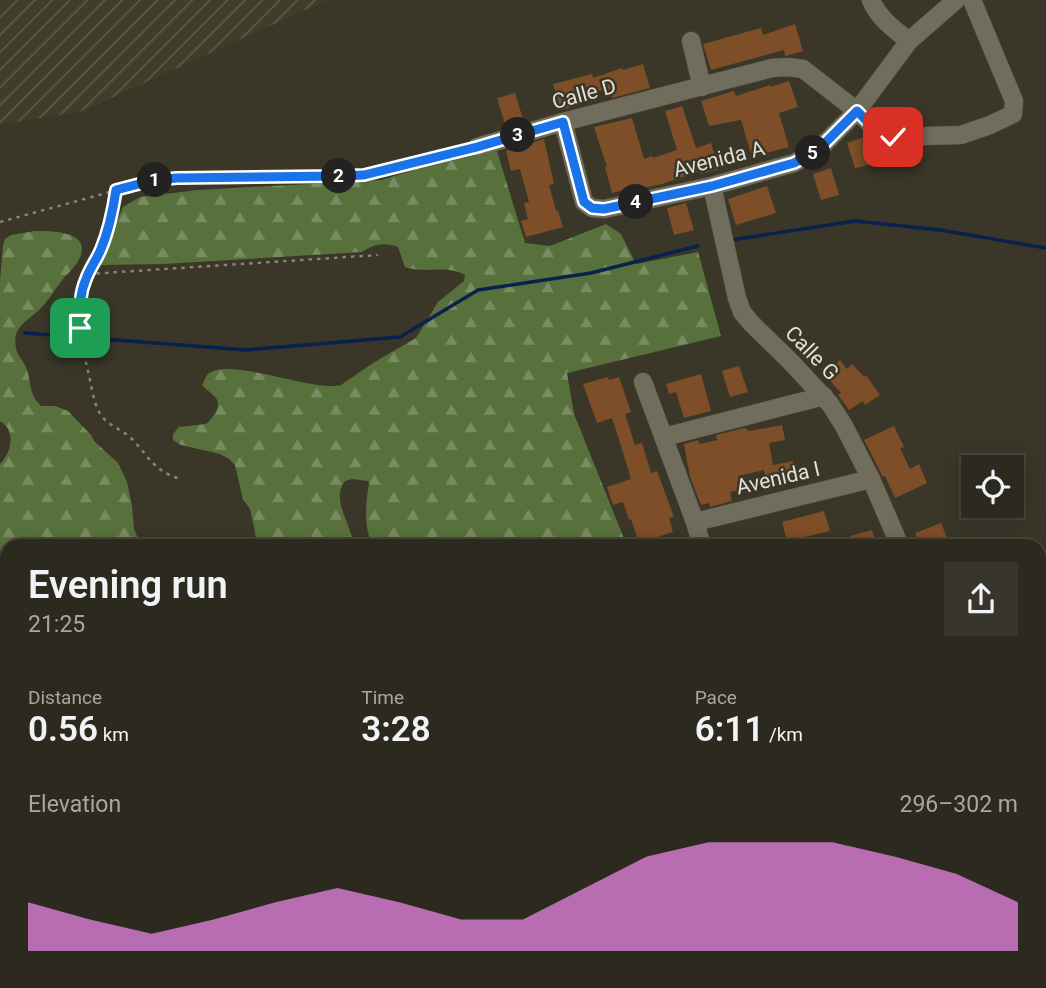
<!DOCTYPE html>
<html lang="en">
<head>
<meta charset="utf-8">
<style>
	:root { --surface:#2c291f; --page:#38352c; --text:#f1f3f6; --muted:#a6a6a4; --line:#48453d; --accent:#f489ef }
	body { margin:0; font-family:Roboto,sans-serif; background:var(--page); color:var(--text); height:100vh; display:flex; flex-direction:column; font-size:26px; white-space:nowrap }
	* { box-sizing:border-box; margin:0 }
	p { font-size:23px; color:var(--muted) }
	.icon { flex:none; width:38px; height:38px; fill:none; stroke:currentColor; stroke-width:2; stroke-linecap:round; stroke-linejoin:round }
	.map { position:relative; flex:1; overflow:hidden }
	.panel { position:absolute; left:0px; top:539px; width:1046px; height:450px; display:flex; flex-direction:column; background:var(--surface); border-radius:21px 21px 0 0; box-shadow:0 4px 18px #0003,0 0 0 2px var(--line) }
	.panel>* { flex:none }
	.buttons { position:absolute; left:961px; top:455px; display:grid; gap:14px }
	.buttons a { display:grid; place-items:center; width:63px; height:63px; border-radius:0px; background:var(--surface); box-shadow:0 4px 18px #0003,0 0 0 2px var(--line); font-size:35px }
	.pin { position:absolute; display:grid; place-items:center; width:60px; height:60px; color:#fff; margin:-30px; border-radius:14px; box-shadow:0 4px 10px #0006 }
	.km { position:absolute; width:35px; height:35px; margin:-18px; border-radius:50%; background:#222; color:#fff; font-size:19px; line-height:35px; text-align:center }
	.round { display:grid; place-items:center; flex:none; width:74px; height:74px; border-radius:0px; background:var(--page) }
	.head { display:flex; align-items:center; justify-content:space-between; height:119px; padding:0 28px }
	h1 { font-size:38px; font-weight:600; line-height:52px }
	.metrics { display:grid; grid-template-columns:repeat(3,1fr); gap:10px; height:119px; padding:7px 28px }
	.metrics div { display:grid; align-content:center }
	.metrics b { font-size:35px; font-weight:600 }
	.metrics small { font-size:19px; font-weight:400 }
	.metrics p { font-size:19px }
	.chart { height:196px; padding:14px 28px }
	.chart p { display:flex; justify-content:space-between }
	.chart svg { width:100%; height:126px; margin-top:7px; fill:var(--accent); opacity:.7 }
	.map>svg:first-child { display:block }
	.industrial { fill:url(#industrial-furrows) }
	.forest { fill:url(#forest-firs) }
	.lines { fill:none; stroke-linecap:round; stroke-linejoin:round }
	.stream { stroke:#08224b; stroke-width:3.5 }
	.building { fill:#7d4e27 }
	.minor-casing { stroke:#575448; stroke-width:19 }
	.path { stroke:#868478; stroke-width:2.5; stroke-dasharray:3.5 5; stroke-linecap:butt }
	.minor { stroke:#706d5d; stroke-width:18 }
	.route-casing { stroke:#fff; stroke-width:14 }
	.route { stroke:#1a73e8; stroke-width:9 }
	.labels { text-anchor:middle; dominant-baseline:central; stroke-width:5; stroke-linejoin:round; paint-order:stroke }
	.street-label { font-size:21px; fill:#e2e0d7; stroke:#3a3729 }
</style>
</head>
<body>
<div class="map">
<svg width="1046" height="988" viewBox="0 0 1046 988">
	<defs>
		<pattern id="industrial-furrows" width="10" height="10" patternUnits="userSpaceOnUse" patternTransform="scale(1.75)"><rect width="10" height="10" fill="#413d28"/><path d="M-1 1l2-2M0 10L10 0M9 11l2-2" fill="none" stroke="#5c5946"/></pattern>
		<pattern id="forest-firs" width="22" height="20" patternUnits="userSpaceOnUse" patternTransform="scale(1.75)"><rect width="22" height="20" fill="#58713c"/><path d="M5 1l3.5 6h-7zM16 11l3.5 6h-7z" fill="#788c61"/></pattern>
	</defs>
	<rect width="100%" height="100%" fill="#3a3729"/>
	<path class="industrial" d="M0,0H327L83,111L0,125Z"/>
	<path class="forest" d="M496,148L525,243L550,246L606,224L621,234L636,264L698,252L721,336L567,373L574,414L627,546H372C364,524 365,507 369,484L368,481L352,479L345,481C330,500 352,523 353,546H256L255,531L250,509L243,499L235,465L229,459L220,454L181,445L173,440V434L179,427L206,424C213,418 222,407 216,398C212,393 206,390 202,385C204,382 205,378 207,375C227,355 314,393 341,385L373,363L416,338L438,302L464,281L465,275C446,264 424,274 405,267L398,247C384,242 374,244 362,252L163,264L101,265L100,263V260L123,207L140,197L198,190L382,180C419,167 458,161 496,148Z
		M35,231C56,231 96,232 77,263C73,269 67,274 63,279C55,289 49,300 40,309C33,316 21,323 17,332C15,336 15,344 16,348C17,355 23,361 26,367C32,383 28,393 41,406H55L68,411L91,435L94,441L118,463L127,482L132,506L134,529L139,541L147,546H7V585L0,582V464C12,452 16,430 0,421V282L3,245L5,239L11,235Z
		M154,982H495L492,988H139Z"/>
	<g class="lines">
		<path class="stream" d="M731,240L855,221L940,230L1046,248
			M25,333L246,350L400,337L478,290L591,273L698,246"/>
	</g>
	<path class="building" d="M795,24L803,51L785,56L784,50L711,70L703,44L761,28L763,35Z
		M643,64L650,88L612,98L609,89L576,97L579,105L561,110L553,84L592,74L593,78L622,68L623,70Z
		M789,81L798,107L779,113L789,147L752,157L741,120L709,126L701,101L734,91L736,96L770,85V87Z
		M515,93L523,119L505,124L497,98Z
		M682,106L696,148L711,143L719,169L701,174L700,171L662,184L643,188L642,185L612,193L605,167H607L594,127L632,118L644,159L652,156L653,158L677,150L665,111Z
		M864,137L873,164L855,168L847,143Z
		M544,139L554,184L549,185L556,211H558L563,227L526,237L521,221L528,219L524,203L529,202L520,169L511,171L506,151Z
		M831,168L839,195L821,200L813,174Z
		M767,186L776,213L736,225L728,199Z
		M686,203L694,230L674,235L667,208Z
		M840,360L847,369L852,364L864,377L866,375L880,395L865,405L863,401L849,410L838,395L841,393L824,374Z
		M739,366L748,392L730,397L722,371Z
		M701,374L711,411L684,418L676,392L669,394L666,384Z
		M608,377L609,380L619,377L631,412L625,414L635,445L642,443L651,473L657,471L674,517L669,518L673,532L639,543L631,519L629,520L623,502L613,505L607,487L631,479L618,436L612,418L597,423L583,384Z
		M782,425L785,440L769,443L773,465L793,461L797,479L767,485L764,470L738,476L741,490L730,492L732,501L710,507L709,503L701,505L690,477L684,444L698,440L699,444L717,440L716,435L744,428L749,431Z
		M894,426L904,447L900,448L910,469L919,464L927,483L895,498L885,476L883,477L864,440Z
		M824,511L830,531L787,541L782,522Z
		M941,523L948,540L931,546H920L915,533Z
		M872,530L877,546H853L850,536Z"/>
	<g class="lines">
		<g class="minor-casing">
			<path id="minor" d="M871,0C879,19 894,29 909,41
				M691,41L702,87
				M563,122L584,202L592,208L604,209L712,186L794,163L818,150L857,111L909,41L956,0
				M477,147L563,122L772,68L788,67L803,69L857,111L876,130L893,137L961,135L990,125L1013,114L1014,101L972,0
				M712,186L737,298L742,312L751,323L790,361L830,404L844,426L871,479L900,546
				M643,382L695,522L702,546
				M664,437L824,396
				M695,522L871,479
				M1040,685L1046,684
				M0,708L7,742
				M0,791L7,789
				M61,982L63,988
				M1003,982L1006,988
				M609,988V982
				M945,988L955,982"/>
		</g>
		<path class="path" d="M116,190C113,210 109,229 102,247C96,262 86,275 82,291C75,316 82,346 88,371C91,383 93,401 99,412C107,426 122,429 132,439C150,458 154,471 180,479
			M0,222L154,180L177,178L340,176L364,175L464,150
			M88,274L378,255
			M115,988L131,982"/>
		<use href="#minor" class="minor"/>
	</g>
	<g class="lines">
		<g class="route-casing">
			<path id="route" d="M80,328C80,310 79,295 86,279C90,268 97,259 101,249C109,230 113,210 116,190L154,180L177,178L340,176L364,175L477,147L563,122L584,202L592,208L604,209L712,186L794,163L818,150L857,111L876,130L893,137"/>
		</g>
		<use href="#route" class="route"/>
	</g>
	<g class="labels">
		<g class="street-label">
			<text transform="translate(584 94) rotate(-15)">Calle D</text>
			<text transform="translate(719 159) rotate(-14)">Avenida A</text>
			<text transform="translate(812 353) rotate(46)">Calle G</text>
			<text transform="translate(778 478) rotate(-13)">Avenida I</text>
		</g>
	</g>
</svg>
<div class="buttons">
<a><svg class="icon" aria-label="locate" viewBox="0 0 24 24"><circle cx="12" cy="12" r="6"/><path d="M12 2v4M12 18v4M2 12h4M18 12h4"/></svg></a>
</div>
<div class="pin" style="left:80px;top:328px;background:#1e9e55"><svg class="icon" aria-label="arrive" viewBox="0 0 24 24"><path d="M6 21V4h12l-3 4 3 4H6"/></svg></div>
<div class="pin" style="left:893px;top:137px;background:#d93025"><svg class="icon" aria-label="check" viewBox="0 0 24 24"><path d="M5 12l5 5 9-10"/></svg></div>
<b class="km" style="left:155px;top:180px">1</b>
<b class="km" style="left:339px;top:176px">2</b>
<b class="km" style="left:518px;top:135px">3</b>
<b class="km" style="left:636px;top:202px">4</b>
<b class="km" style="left:813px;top:153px">5</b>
<section class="panel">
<div class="head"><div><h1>Evening run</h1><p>21:25</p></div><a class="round"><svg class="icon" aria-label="share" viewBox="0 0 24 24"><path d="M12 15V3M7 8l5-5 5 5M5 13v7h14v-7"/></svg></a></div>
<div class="metrics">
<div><p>Distance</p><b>0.56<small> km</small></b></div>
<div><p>Time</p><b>3:28</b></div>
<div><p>Pace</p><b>6:11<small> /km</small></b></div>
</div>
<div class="chart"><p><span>Elevation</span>296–302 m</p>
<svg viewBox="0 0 160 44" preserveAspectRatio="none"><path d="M0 44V27L10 33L20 38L30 33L40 27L50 22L60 27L70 33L80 33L90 22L100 11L110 6L120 6L130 6L140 11L150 17L160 27V44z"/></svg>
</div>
</section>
</div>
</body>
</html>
